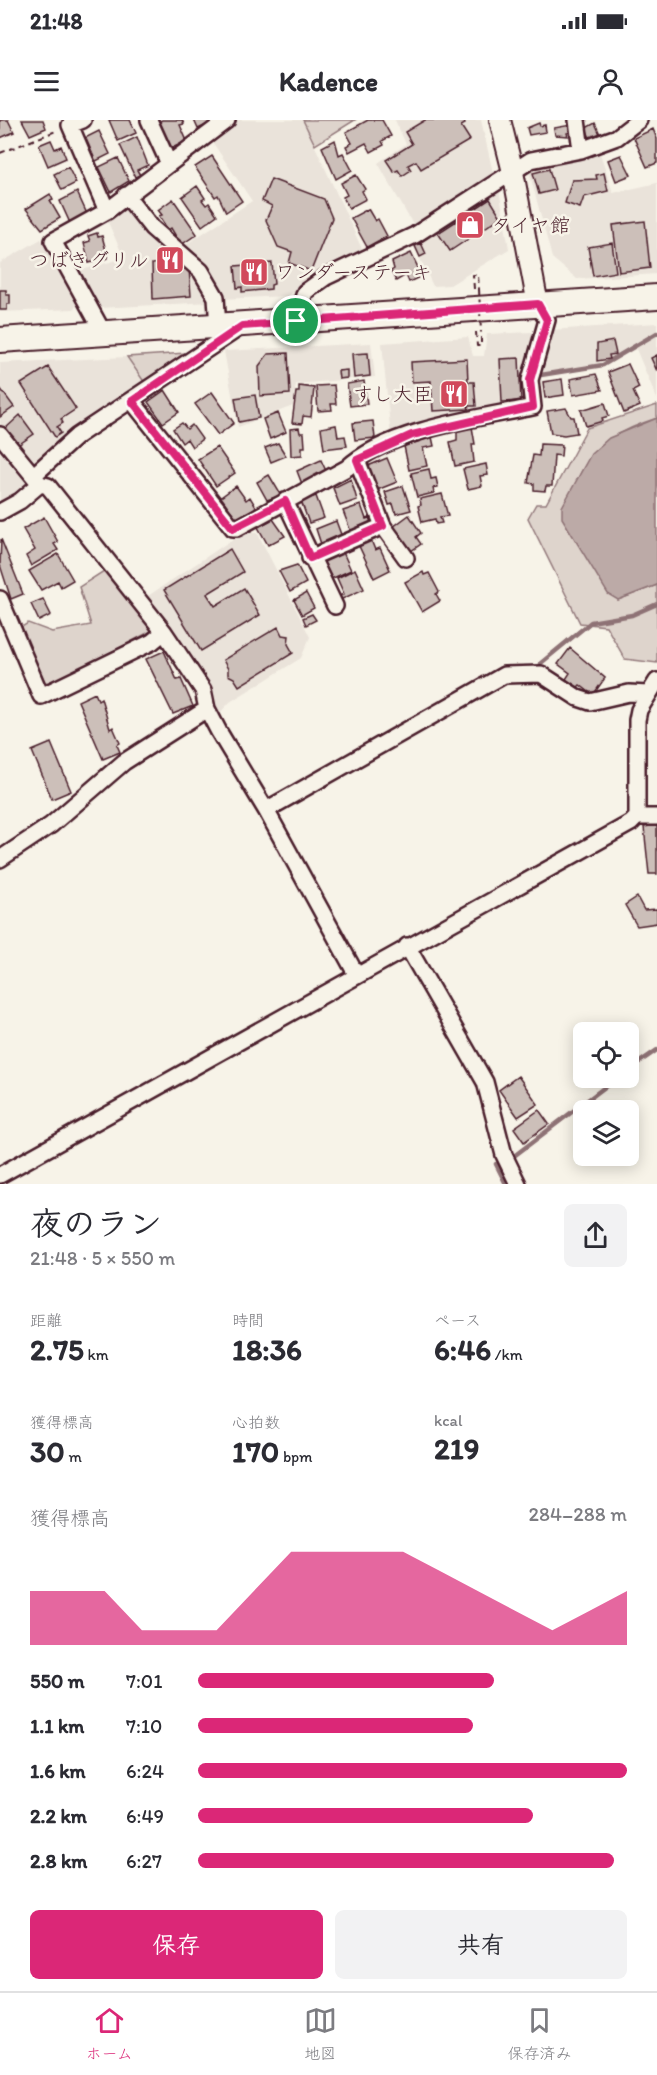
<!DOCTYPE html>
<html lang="ja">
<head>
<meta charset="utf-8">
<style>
	:root { --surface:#fff; --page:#f2f2f3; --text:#2b2b33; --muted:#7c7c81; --line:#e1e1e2; --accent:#db2777 }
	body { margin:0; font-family:Itim,"Klee One",sans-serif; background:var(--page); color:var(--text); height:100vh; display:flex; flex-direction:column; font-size:22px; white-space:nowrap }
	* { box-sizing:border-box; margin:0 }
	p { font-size:20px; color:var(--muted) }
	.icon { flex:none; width:33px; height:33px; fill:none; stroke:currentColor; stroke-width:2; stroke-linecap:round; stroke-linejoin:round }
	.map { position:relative; height:1064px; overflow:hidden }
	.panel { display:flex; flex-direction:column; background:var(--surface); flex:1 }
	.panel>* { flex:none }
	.fabs { position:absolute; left:573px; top:902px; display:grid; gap:12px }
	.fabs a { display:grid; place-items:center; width:66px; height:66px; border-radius:9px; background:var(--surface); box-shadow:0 3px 15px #0003; font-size:30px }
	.pin { position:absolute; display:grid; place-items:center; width:51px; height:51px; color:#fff; margin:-26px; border:3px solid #fff; border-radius:50%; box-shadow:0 2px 6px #0007 }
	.round { display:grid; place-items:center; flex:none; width:63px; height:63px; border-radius:9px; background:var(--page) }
	.overview { display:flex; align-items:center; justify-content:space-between; height:102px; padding:0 30px }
	h1 { font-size:33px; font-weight:700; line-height:45px }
	.metrics { display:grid; grid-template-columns:repeat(3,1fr); gap:9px; height:102px; padding:6px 30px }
	.metrics div { display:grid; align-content:center }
	.metrics b { font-size:30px; font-weight:700 }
	.metrics small { font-size:16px; font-weight:400 }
	.metrics p { font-size:16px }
	.chart { height:168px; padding:12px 30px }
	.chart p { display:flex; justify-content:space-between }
	.chart svg { width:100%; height:108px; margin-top:6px; fill:var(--accent); opacity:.7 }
	.action { display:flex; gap:12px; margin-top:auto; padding:12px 30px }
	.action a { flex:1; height:69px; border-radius:9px; background:var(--accent); color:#fff; font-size:24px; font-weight:700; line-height:69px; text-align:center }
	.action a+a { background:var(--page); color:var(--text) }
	ul { padding:0 30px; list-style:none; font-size:20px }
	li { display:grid; grid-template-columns:96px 72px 1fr; align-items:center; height:45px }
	li i { height:15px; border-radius:8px; background:var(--accent) }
	.status { display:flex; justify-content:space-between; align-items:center; height:42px; padding:0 30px; background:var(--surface); direction:ltr }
	.status svg { height:16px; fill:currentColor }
	header { display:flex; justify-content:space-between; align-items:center; height:78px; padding:0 30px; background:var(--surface); font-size:27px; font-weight:700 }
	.tab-bar { display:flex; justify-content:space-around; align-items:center; height:84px; border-top:2px solid var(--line); background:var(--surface); font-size:16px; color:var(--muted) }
	.tab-bar a { display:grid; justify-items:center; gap:3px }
	.tab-bar .selected { color:var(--accent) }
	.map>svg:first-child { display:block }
	.built { fill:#eae3da }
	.green { fill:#ded4cc; stroke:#947a7c; stroke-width:1.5 }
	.water { fill:#bcaaa7; stroke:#8e7275; stroke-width:1.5 }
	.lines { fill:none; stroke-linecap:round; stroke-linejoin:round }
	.stream { stroke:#8e7275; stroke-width:4.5 }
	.building { fill:#ccbfb9; stroke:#4a1f2b; stroke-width:1.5 }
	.minor-casing { stroke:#4a1f2b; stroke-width:20 }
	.tertiary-casing { stroke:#4a1f2b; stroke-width:24 }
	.primary-casing { stroke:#4a1f2b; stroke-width:28 }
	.path { stroke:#4a1f2b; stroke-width:2; stroke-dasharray:6 4.5; stroke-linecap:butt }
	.minor { stroke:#f7f3e8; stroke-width:15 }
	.tertiary { stroke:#f7f3e8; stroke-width:20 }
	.primary { stroke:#f7f3e8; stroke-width:24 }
	.path-bridge { stroke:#4a1f2b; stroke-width:2; stroke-dasharray:6 4.5; stroke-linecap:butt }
	.route-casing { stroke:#fff; stroke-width:12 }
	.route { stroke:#db2777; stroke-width:8 }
	.labels { text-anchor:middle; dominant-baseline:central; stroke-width:5; stroke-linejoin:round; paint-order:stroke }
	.poi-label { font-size:20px; fill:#4a1f2b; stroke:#f7f3e8; text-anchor:start }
</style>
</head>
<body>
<div class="status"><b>21:48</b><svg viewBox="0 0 49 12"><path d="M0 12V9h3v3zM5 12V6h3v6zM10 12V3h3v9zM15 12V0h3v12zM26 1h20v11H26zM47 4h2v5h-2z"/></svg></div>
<header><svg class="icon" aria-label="menu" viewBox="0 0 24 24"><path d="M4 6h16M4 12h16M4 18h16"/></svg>Kadence<svg class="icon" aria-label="person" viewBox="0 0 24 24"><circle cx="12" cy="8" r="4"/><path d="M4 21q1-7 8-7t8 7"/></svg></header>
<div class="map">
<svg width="657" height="1064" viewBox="0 0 657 1064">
	<rect width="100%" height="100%" fill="#f7f3e8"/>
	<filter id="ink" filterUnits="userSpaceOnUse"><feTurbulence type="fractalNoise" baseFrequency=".0167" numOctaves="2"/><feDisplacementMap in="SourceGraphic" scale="12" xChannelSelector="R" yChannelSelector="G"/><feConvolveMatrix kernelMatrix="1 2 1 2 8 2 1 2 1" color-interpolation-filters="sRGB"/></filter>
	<g filter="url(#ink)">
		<path class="built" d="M234,0H303L362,129L325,147L287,176L222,179L182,127L252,81L211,20Z
			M395,0H481L494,57L415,108L378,43L406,24Z
			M599,30L613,73L657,63V154L577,159L552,138L529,51L538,45Z
			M499,69L509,129L450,165L433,166L412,122Z
			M125,86L199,155L211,182L99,188L75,152L124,138L107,100Z
			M41,119L78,183L74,189L0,192V143Z
			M657,203V279L636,229L600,247L535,257L550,210Z
			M532,212L536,219L527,275L521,284L391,318L382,223L468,217L473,236H484L487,214Z
			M371,223L375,257L296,264L293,286L238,307L224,231Z
			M127,237L147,266L36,348L0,306V243Z
			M0,332L28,365L0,387Z
			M248,409L258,414L310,517L301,538L230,582L217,596L145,478Z"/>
		<path class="green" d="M303,0H355L315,25Z
			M186,233L185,240L147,266L127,237Z
			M657,285V298C623,309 592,324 578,359L618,480L657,465V543L625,539L606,506L580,503L528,398L536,384H546L587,308Z
			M107,449L153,510L53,563L45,562L20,508L28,503L52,512L91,505L79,467Z"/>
		<path class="water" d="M657,298V465L618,480L608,474L562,398V387L591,334L609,318Z"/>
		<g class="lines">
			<path class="stream" d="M541,255L603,245L657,213
				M541,543L591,502L632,495L657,484
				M628,950L657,930
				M514,1036L618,957
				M496,1044L506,1064"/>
		</g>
		<path class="building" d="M0,0H8L14,12L0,18Z
			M22,0H43L46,8L30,15Z
			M109,0H130L136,13L118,21Z
			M162,0H182L184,4L180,5L187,21L170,29L158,2Z
			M194,0H214L215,1L198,9Z
			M368,0H382L391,16L382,21L384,25L371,32L366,23L349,32L346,26L352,23L346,12Z
			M425,0H463L465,4L461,6L470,20L421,49L416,41L408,45L411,50L402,56L398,50L394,52L386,40L412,24L405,12Z
			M539,3L540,6L545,5L546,12L529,15L527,8Z
			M595,3L600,14L590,18L586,8Z
			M571,5L572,12L567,13L568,16L555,15L554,8Z
			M653,9L657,19V43L647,47L634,18Z
			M99,11L110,34L94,42L83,19Z
			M137,17L148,45L137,50L140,55L135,57L120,25Z
			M51,20L55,29L61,26L66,38L48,46L39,25Z
			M335,20L339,35L343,33L352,50L336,59L322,27Z
			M621,35L631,55L616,61L608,40Z
			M212,36L242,81L226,92L218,75L215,77L195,47Z
			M118,38L129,61L111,72L99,47Z
			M68,47L76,63L62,70L54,54Z
			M549,49L555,70L539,74L533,53Z
			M604,53L608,71L584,77L580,88L565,83L572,60L597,59L596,55Z
			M356,55L365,69L362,71L366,79L349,88L343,77L347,75L341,63Z
			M271,59L324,79L332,98L311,151L289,143L292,132L278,127L266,100L272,86L262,81Z
			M197,66L205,78L202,80L206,85L209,83L217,95L202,106L182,77Z
			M77,72L87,94L70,103L60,81Z
			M50,74L53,80L50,81L60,98L42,109L26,89Z
			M173,79L197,114L181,125L171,108L168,110L159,96L162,95L158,90Z
			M490,79L501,97L450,131L438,113Z
			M368,89L375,101L378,99L387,116L367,127L351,98Z
			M645,101L650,148L619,152L613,105Z
			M97,113L98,117L102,116L108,138L89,143L84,123L90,121L88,116Z
			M421,123L426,134L420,137L415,126Z
			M612,123L616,152L593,156L588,127Z
			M411,133L422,156L409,162L406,155L396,161L391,151L394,149L392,142Z
			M181,141L182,148H189L191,176L153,179L152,144Z
			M272,143L274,164L271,165V169L242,172V167L237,168L235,146Z
			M0,170H6V175H10V184H7V190H0Z
			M613,221L616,234L609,235L610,239L597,241V224Z
			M288,233L290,274L260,276L259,246L268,234Z
			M368,233L370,256L354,258L352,234Z
			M657,235V251L651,238Z
			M519,238L521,281L502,282L500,239Z
			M467,239L468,262H474L476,286H468L469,289L433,291L431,261L412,262L411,242Z
			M628,244L639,268L633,271L640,286L624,293L608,252Z
			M48,247L76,289L61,299L63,303L57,307L61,313L55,317L21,264Z
			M347,250V258L339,259L338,251Z
			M596,254L602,270L573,275L570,259Z
			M562,259L564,275L545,278L543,262Z
			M364,261L367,284L350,286L347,264Z
			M334,265L336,284H331L332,290L318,291L316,266Z
			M299,266L314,268L311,297L303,296L302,304L292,303L296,272H299Z
			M0,268L14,287L0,297Z
			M165,270L179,292L163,303L148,282Z
			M212,272L234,303L218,315L195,284Z
			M255,275L259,298L239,302L235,278Z
			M605,283L609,296L602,298L603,301L586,306L581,290Z
			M566,288L571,297H574L577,313L564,315L551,313L547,291Z
			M278,293L286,312L270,319L263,299Z
			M20,295L34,314L18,325L6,308Z
			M373,301L375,318L355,320L353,303Z
			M182,303L187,309L192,305L202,319L192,327L187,319L182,323L173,309Z
			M336,305L338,317L345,316L347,326L324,329L321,308Z
			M472,307L475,324H472L474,342L455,346L450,322L457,320V310Z
			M299,308L300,313H304L305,327H302V335L291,336L290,309Z
			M432,317L434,326L423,328L427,346L409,350L404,326Z
			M278,323L286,336L271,342L265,328Z
			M540,324L562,325L561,336L554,335L552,366H546L545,371L534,370V364L528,363L533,335L539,336Z
			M217,327L235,353L216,366L198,339Z
			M387,338L397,362L377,370L368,346Z
			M321,340L327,353L302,364L297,351Z
			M486,344L488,355L480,356L482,366L468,369L463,349Z
			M429,349L431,359L436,358L438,367L433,368L434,373L417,377L411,353Z
			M269,355L281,375L267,380L257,362Z
			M351,359L357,380L340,386L333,368Z
			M236,366L246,380L250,377L256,387L237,400L221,377Z
			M403,366L411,390L396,394L393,384L389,385L385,372Z
			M442,374L448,396L440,397L442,403L436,404L435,399L422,402L418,386L421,385L420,379Z
			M316,376L324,398L309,403L301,381Z
			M361,385L366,399L369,398L372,404L351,412L343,391Z
			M409,395L421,413L416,417L421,424L411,431L393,407Z
			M44,397L58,422L54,424L58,430L31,446L26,436L35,430L23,409Z
			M273,399L285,416L268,425L258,407Z
			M336,401L342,417L321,424L316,409Z
			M1,419L23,474L11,479L0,445Z
			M371,420L375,430L380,428L390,450L374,458L359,426Z
			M230,429L243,452L207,474L215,486L244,468L260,495L201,531L164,470Z
			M342,430L351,450L331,459L320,441Z
			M58,434L73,460L61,467L58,461L41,470L29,451Z
			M297,445L306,463L290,472L279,451Z
			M355,449L364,469L340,480L339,476L344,474L337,458Z
			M423,452L424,455L429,453L439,472L436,474L440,481L422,492L405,462Z
			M306,473L314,488L302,495L294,480Z
			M43,479L51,495L39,501L31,484Z
			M312,494L316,500L306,505L303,498Z
			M278,507L282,515L289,516L288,524L293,533L239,566L234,558L228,555V549L223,540Z
			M570,528L605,558L593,575L580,565L577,568L566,559L570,553L558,544Z
			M164,531L177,560L181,559L193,586L173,594L146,539Z
			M95,573L98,580L101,578L110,609L113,607L120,623L117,625L120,632L103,639L78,581Z
			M51,623L71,671L52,679L32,631Z
			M657,705V754H649L644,707Z
			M637,777L644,790L657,789V803L637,806L625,785Z
			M518,956L538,984L518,997L499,970Z
			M539,990L549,1004L524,1022L514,1008Z"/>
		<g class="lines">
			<g class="minor-casing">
				<path id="minor" d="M83,0L70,5L107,91
					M149,0L169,44
					M577,0L581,30
					M126,75L152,108L201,151L216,177L218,208
					M296,201L305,172L326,157L415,115L531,40L581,30L617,17L639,0
					M104,214L53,121L107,91L227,0
					M132,281L233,408H237L347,348C387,310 479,298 533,287L530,260L547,200L538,185
					M0,315L40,364L48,366L164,512L203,570L207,589L219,612L266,690L356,854
					M357,340L383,406L406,438
					M34,355L77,316L242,206
					M285,381L335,486
					M0,392L20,381L40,364
					M310,438L383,406
					M0,479L41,576L152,522L164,512
					M266,690L504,555L541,554L578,578L590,582L629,573L648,574
					M637,697H657
					M0,739L51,705L124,642L207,589
					M407,826L485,962L504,1035L518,1064
					M0,1055L631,703L637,697V600L639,590L657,561"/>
			</g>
			<g class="tertiary-casing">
				<path id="tertiary" d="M500,0L513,52L538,185"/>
			</g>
			<g class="primary-casing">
				<path id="primary" d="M0,220L657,177"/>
			</g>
			<path class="path" d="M0,33L56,11
				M474,169L473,155H478L479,169
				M476,212L477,226H481V212"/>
			<use href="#minor" class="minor"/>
			<use href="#tertiary" class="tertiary"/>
			<use href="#primary" class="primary"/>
			<path class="path-bridge" d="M479,169L481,212"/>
		</g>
	</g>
	<g class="lines" filter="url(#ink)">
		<g class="route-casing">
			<path id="route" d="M538,184L547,200L530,260L533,287L412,315L357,340L383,406L310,438L285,381L233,408L132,281L242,206Z"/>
		</g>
		<use href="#route" class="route"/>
	</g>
	<defs>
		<g id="shop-square" transform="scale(1.5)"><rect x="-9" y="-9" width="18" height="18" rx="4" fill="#d1495b" stroke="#f7f3e8"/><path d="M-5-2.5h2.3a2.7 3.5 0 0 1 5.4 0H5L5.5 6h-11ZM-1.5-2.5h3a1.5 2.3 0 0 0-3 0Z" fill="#fff"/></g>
		<g id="restaurant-square" transform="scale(1.5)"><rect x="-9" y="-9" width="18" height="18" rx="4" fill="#d1495b" stroke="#f7f3e8"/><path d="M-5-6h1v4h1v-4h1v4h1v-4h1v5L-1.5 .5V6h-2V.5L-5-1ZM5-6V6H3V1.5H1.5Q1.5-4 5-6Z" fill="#fff"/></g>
	</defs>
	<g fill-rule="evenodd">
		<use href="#shop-square" x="470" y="105"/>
		<use href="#restaurant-square" x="170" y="140"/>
		<use href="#restaurant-square" x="254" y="152"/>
		<use href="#restaurant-square" x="454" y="274"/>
	</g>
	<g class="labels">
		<g class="poi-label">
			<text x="491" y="105">タイヤ館</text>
			<text x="149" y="140" text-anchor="end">つばきグリル</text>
			<text x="275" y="152">ワンダーステーキ</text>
			<text x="433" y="274" text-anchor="end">すし大臣</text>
		</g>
	</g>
</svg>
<div class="fabs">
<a><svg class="icon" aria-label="locate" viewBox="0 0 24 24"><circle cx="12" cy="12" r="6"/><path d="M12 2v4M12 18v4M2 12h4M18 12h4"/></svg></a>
<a><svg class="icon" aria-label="layers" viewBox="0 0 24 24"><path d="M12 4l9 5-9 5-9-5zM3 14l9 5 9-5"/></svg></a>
</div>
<div class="pin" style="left:296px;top:201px;background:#1e9e55"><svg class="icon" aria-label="arrive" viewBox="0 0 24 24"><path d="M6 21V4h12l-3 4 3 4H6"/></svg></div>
</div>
<section class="panel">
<div class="overview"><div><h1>夜のラン</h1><p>21:48 · 5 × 550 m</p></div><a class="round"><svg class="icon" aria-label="share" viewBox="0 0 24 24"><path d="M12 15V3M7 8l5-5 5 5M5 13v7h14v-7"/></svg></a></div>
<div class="metrics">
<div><p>距離</p><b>2.75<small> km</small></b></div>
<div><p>時間</p><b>18:36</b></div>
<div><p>ペース</p><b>6:46<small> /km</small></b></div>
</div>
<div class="metrics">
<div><p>獲得標高</p><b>30<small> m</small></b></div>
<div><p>心拍数</p><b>170<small> bpm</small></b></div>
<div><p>kcal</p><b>219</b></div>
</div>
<div class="chart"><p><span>獲得標高</span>284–288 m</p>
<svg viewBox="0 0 160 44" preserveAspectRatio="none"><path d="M0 44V22L10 22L20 22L30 38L40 38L50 38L60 22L70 6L80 6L90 6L100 6L110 14L120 22L130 30L140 38L150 30L160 22V44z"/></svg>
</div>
<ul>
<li><b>550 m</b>7:01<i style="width:69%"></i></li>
<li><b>1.1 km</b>7:10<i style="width:64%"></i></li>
<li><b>1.6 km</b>6:24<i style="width:100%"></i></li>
<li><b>2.2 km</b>6:49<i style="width:78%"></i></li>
<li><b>2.8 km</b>6:27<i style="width:97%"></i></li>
</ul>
<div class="action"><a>保存</a><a>共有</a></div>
</section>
<nav class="tab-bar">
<a class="selected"><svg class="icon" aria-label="home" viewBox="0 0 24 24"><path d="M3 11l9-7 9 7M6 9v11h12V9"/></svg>ホーム</a>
<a><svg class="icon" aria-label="map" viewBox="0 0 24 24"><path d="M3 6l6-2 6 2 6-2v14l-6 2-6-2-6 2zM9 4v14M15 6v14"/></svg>地図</a>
<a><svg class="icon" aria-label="saved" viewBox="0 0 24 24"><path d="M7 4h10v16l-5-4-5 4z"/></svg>保存済み</a>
</nav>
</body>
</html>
